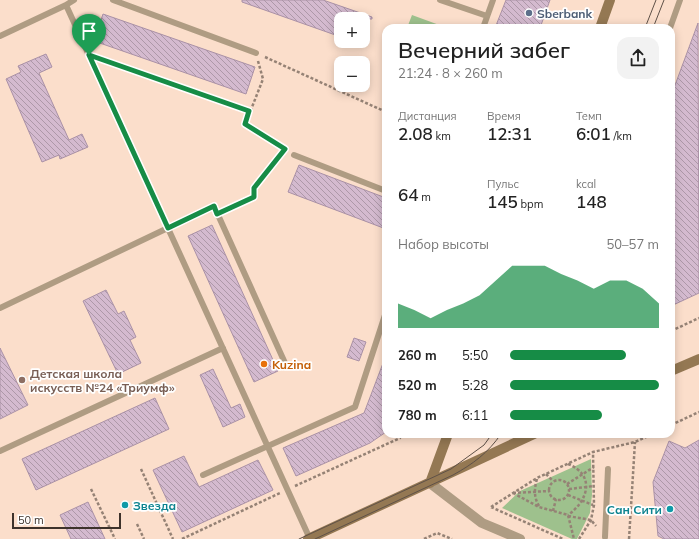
<!DOCTYPE html>
<html lang="ru">
<head>
<meta charset="utf-8">
<style>
	:root { --surface:#fff; --page:#f2f2f2; --text:#222; --muted:#767676; --accent:#168c46 }
	body { margin:0; font-family:Mulish,sans-serif; background:var(--page); color:var(--text); height:100vh; display:flex; flex-direction:column; font-size:15px; white-space:nowrap }
	* { box-sizing:border-box; margin:0 }
	p { font-size:13px; color:var(--muted) }
	.icon { flex:none; width:22px; height:22px; fill:none; stroke:currentColor; stroke-width:2; stroke-linecap:round; stroke-linejoin:round }
	.map { position:relative; flex:1; overflow:hidden }
	.side { position:absolute; left:382px; top:24px; width:293px; height:414px; display:flex; flex-direction:column; background:var(--surface); border-radius:12px; box-shadow:0 2px 10px #0003 }
	.side>* { flex:none }
	.buttons { position:absolute; left:334px; top:12px; display:grid; gap:8px }
	.buttons a { display:grid; place-items:center; width:36px; height:36px; border-radius:8px; background:var(--surface); box-shadow:0 2px 10px #0003; font-size:20px }
	.scale { position:absolute; left:12px; bottom:10px; width:109px; box-sizing:border-box; padding-left:4px; border:2px solid #3d322b; border-top:0; font-size:11px; line-height:14px; white-space:nowrap; color:#3d322b; -webkit-text-stroke:3px #fff; paint-order:stroke }
	.pin { position:absolute; display:grid; place-items:center; width:34px; height:34px; color:#fff; margin:-41px -17px; border-radius:50% 50% 50% 0; rotate:-45deg; box-shadow:0 0 4px #0007 }
	.pin .icon { rotate:45deg }
	.round { display:grid; place-items:center; flex:none; width:42px; height:42px; border-radius:12px; background:var(--page) }
	.overview { display:flex; align-items:center; justify-content:space-between; height:68px; padding:0 16px }
	h1 { font-size:22px; font-weight:600; line-height:30px }
	.figures { display:grid; grid-template-columns:repeat(3,1fr); gap:6px; height:68px; padding:4px 16px }
	.figures div { display:grid; align-content:center }
	.figures b { font-size:17px; font-weight:600 }
	.figures small { font-size:11px; font-weight:400 }
	.figures p { font-size:11px }
	.chart { height:112px; padding:8px 16px }
	.chart p { display:flex; justify-content:space-between }
	.chart svg { width:100%; height:72px; margin-top:4px; fill:var(--accent); opacity:.7 }
	ul { padding:0 16px; list-style:none; font-size:13px }
	li { display:grid; grid-template-columns:64px 48px 1fr; align-items:center; height:30px }
	li i { height:10px; border-radius:5px; background:var(--accent) }
	.map>svg:first-child { display:block }
	.green { fill:#9ec18d }
	.building { fill:url(#building-back-hatch); stroke:#aa91a6 }
	.lines { fill:none; stroke-linecap:round; stroke-linejoin:round }
	.path { stroke:#958275; stroke-width:2.5; stroke-dasharray:3 2; stroke-linecap:butt }
	.service { stroke:#af9c83; stroke-width:6 }
	.tertiary { stroke:#af9c83; stroke-width:10 }
	.secondary { stroke:#947853; stroke-width:10 }
	.tram { stroke:#5f5148; stroke-width:1 }
	.route-casing { stroke:#fff; stroke-width:8 }
	.route { stroke:#168c46; stroke-width:5 }
	.service-dot { fill:#5c6f8a; stroke:#fff; stroke-width:1.5 }
	.food-dot { fill:#e8710a; stroke:#fff; stroke-width:1.5 }
	.education-dot { fill:#8d6e63; stroke:#fff; stroke-width:1.5 }
	.culture-dot { fill:#0f9aa8; stroke:#fff; stroke-width:1.5 }
	.labels { text-anchor:middle; dominant-baseline:central; stroke-width:3.5; stroke-linejoin:round; paint-order:stroke }
	.service-label { font-size:12px; font-weight:bold; fill:#4e5e75; stroke:#fff; text-anchor:start }
	.food-label { font-size:12px; font-weight:bold; fill:#c56008; stroke:#fff; text-anchor:start }
	.education-label { font-size:12px; font-weight:bold; fill:#785e54; stroke:#fff; text-anchor:start }
	.culture-label { font-size:12px; font-weight:bold; fill:#0d838f; stroke:#fff; text-anchor:start }
</style>
</head>
<body>
<div class="map">
<svg width="699" height="539" viewBox="0 0 699 539">
	<defs>
		<pattern id="building-back-hatch" width="6" height="6" patternUnits="userSpaceOnUse"><rect width="6" height="6" fill="#d4bacf"/><path d="M-1 5l2 2M0 0l6 6M5-1l2 2" fill="none" stroke="#ad98a8"/></pattern>
	</defs>
	<rect width="100%" height="100%" fill="#fbdecb"/>
	<path class="green" d="M412,15L442,26V28H407Z
		M591,459L592,495L590,513L577,539H572L502,508L520,491Z"/>
	<path class="building" d="M242,0H323L372,17V19H341V37L242,2Z
		M506,0H550L540,28H495Z
		M103,14L255,67L246,94L94,41Z
		M698,23L699,293L671,306V96Z
		M46,54L52,67L39,73L69,140L82,134L88,147L60,159L59,155L42,162L6,79L21,72L18,66Z
		M299,165L386,198V229L288,192Z
		M212,225L278,371L254,382L188,236Z
		M106,290L118,314L124,311L136,337L130,340L141,363L118,374L83,301Z
		M354,338L366,342L359,361L347,357Z
		M0,348L28,405L0,419Z
		M385,358L386,432L370,443L296,476L283,448L364,413Z
		M213,369L231,408L240,404L245,417L223,427L200,375Z
		M155,398L169,429L36,490L22,459Z
		M699,440V539H664L658,536L653,482L669,441L685,448Z
		M184,456L199,487L258,460L273,490L182,532L153,470Z
		M88,502L105,539H71L60,515Z"/>
	<g class="lines">
		<path class="path" d="M265,57L386,112
			M101,59L249,111
			M258,61L263,79L245,125L286,150
			M226,210L254,197V188L285,149
			M671,331L699,318
			M671,425L699,412
			M568,464C596,475 588,501 568,515
			M141,469L173,539
			M546,474L553,481
			M537,479C534,489 534,498 539,506
			M549 490a10 10 0 1 1 20 0a10 10 0 1 1-20 0Z
			M567,484L594,467
			M295,486L400,438L401,434
			M91,489L115,539
			M569,489L594,486
			M513,493L539,507L568,515L574,539
			M513,493L549,491
			M568,495L593,505
			M491,507L537,478L593,452L635,442L653,434
			M491,507L563,539
			M553,511L556,499
			M568,516L591,520L596,526
			M137,524L144,539
			M182,539L280,493
			M424,539L437,533L452,539
			M579,539L591,520L594,505L593,452
			M629,539L635,442"/>
		<path class="service" d="M113,0L256,53
			M440,0L487,16
			M66,5L74,0
			M483,28L493,0
			M670,28L680,0
			M0,36L66,5L310,539
			M294,155L386,191
			M0,308L214,206L285,363
			M0,451L223,348
			M203,475L355,407L386,312
			M605,537L608,469"/>
		<path class="tertiary" d="M430,483L482,523L520,539"/>
		<path class="secondary" d="M600,28L610,0
			M671,371L699,359
			M430,483L448,434
			M308,539L534,434"/>
		<path class="tram" d="M645,28L656,0
			M653,28L664,0
			M299,539L451,469L484,445L492,434
			M315,539L453,475C473,464 488,453 501,434"/>
	</g>
	<g class="lines">
		<g class="route-casing">
			<path id="route" d="M89,55L249,111L245,124L285,149L254,188V197L217,214L214,206L168,228Z"/>
		</g>
		<use href="#route" class="route"/>
	</g>
	<circle class="service-dot" cx="529" cy="13" r="4"/>
	<circle class="food-dot" cx="264" cy="364" r="4"/>
	<circle class="education-dot" cx="22" cy="380" r="4"/>
	<g class="culture-dot">
		<circle cx="125" cy="505" r="4"/>
		<circle cx="670" cy="509" r="4"/>
	</g>
	<g class="labels">
		<g class="service-label">
			<text x="537" y="13">Sberbank</text>
		</g>
		<g class="food-label">
			<text x="272" y="364">Kuzina</text>
		</g>
		<g class="education-label">
			<text x="30" y="373">Детская школа<tspan x="30" dy="14">искусств №24 «Триумф»</tspan></text>
		</g>
		<g class="culture-label">
			<text x="133" y="505">Звезда</text>
			<text x="662" y="509" text-anchor="end">Сан Сити</text>
		</g>
	</g>
</svg>
<div class="buttons">
<a>+</a>
<a>−</a>
</div>
<div class="scale">50 m</div>
<div class="pin" style="left:89px;top:55px;background:#1e9e55"><svg class="icon" aria-label="arrive" viewBox="0 0 24 24"><path d="M6 21V4h12l-3 4 3 4H6"/></svg></div>
<section class="side">
<div class="overview"><div><h1>Вечерний забег</h1><p>21:24 · 8 × 260 m</p></div><a class="round"><svg class="icon" aria-label="share" viewBox="0 0 24 24"><path d="M12 15V3M7 8l5-5 5 5M5 13v7h14v-7"/></svg></a></div>
<div class="figures">
<div><p>Дистанция</p><b>2.08<small> km</small></b></div>
<div><p>Время</p><b>12:31</b></div>
<div><p>Темп</p><b>6:01<small> /km</small></b></div>
</div>
<div class="figures">
<div><b>64<small> m</small></b></div>
<div><p>Пульс</p><b>145<small> bpm</small></b></div>
<div><p>kcal</p><b>148</b></div>
</div>
<div class="chart"><p><span>Набор высоты</span>50–57 m</p>
<svg viewBox="0 0 160 44" preserveAspectRatio="none"><path d="M0 44V29L10 33L20 38L30 33L40 29L50 24L60 15L70 6L80 6L90 6L100 11L110 15L120 20L130 15L140 15L150 20L160 29V44z"/></svg>
</div>
<ul>
<li><b>260 m</b>5:50<i style="width:78%"></i></li>
<li><b>520 m</b>5:28<i style="width:100%"></i></li>
<li><b>780 m</b>6:11<i style="width:62%"></i></li>
</ul>
</section>
</div>
</body>
</html>
